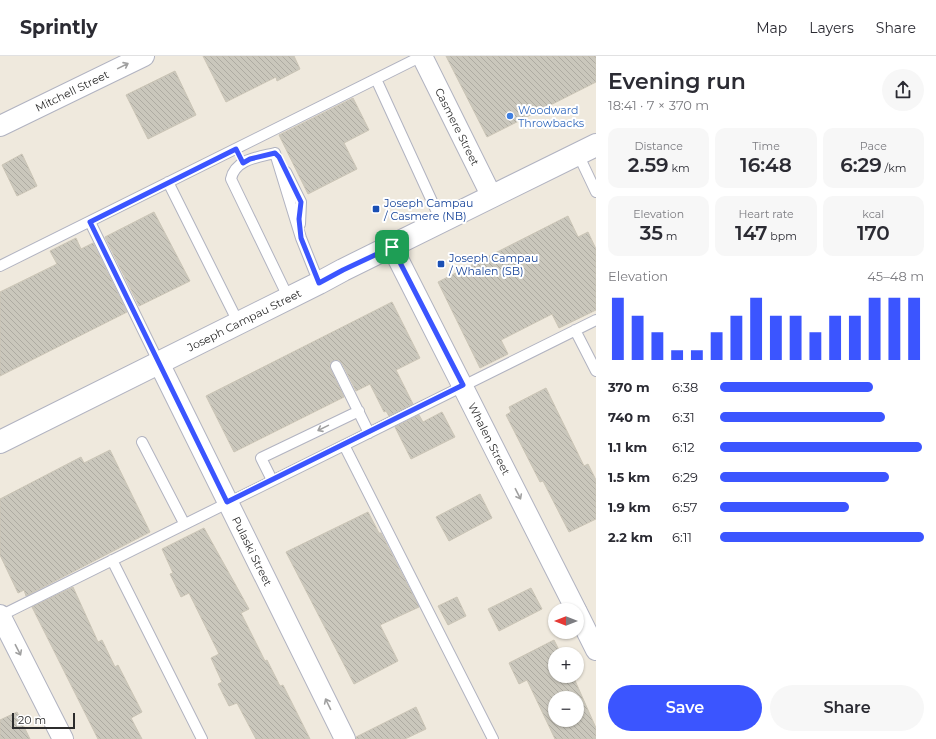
<!DOCTYPE html>
<html lang="en">
<head>
<meta charset="utf-8">
<style>
	:root { --surface:#fff; --page:#f7f7f7; --text:#2b2b33; --muted:#7c7c81; --line:#e1e1e2; --accent:#3b55ff }
	body { margin:0; font-family:Montserrat,sans-serif; background:var(--page); color:var(--text); height:100vh; display:flex; flex-direction:column; font-size:15px; white-space:nowrap }
	* { box-sizing:border-box; margin:0 }
	p { font-size:13px; color:var(--muted) }
	.icon { flex:none; width:22px; height:22px; fill:none; stroke:currentColor; stroke-width:2; stroke-linecap:round; stroke-linejoin:round }
	.map { position:relative; flex:1; overflow:hidden }
	.details { display:flex; flex-direction:column; background:var(--surface); width:340px }
	.details>* { flex:none }
	.needle { width:26px; rotate:270deg }
	.fabs { position:absolute; left:548px; top:547px; display:grid; gap:8px }
	.fabs a { display:grid; place-items:center; width:36px; height:36px; border-radius:50%; background:var(--surface); box-shadow:0 1px 3px #0004; font-size:20px }
	.scale { position:absolute; left:12px; bottom:10px; width:63px; box-sizing:border-box; padding-left:4px; border:2px solid #2c2c2c; border-top:0; font-size:11px; line-height:14px; white-space:nowrap; color:#2c2c2c; -webkit-text-stroke:3px #fff; paint-order:stroke }
	.pin { position:absolute; display:grid; place-items:center; width:34px; height:34px; color:#fff; margin:-17px; border-radius:8px; box-shadow:0 2px 6px #0006 }
	.round { display:grid; place-items:center; flex:none; width:42px; height:42px; border-radius:21px; background:var(--page) }
	.headline { display:flex; align-items:center; justify-content:space-between; height:68px; padding:0 12px }
	h1 { font-size:22px; font-weight:600; line-height:30px }
	.figures { display:grid; grid-template-columns:repeat(3,1fr); gap:6px; height:68px; padding:4px 12px }
	.figures div { display:grid; align-content:center; border-radius:10px; background:var(--page); text-align:center }
	.figures b { font-size:20px; font-weight:600 }
	.figures small { font-size:11px; font-weight:400 }
	.figures p { font-size:11px }
	.chart { height:112px; padding:8px 12px }
	.chart p { display:flex; justify-content:space-between }
	.chart svg { width:100%; height:72px; margin-top:4px; stroke:var(--accent); stroke-width:6 }
	.cta { display:flex; gap:8px; margin-top:auto; padding:8px 12px }
	.cta a { flex:1; height:46px; border-radius:24px; background:var(--accent); color:#fff; font-size:16px; font-weight:600; line-height:46px; text-align:center }
	.cta a+a { background:var(--page); color:var(--text) }
	ul { padding:0 12px; list-style:none; font-size:13px }
	li { display:grid; grid-template-columns:64px 48px 1fr; align-items:center; height:30px }
	li i { height:10px; border-radius:5px; background:var(--accent) }
	header { display:flex; align-items:center; gap:24px; box-sizing:border-box; height:56px; padding:0 20px; background:var(--surface); border-bottom:1px solid var(--line) }
	header strong { font-size:19px }
	nav { display:flex; gap:22px; margin-inline-start:auto; font-size:14px }
	main { display:flex; flex:1; min-height:0 }
	.map>svg:first-child { display:block }
	.building { fill:url(#building-back-hatch); stroke:#cbc5b6; fill-rule:evenodd }
	.lines { fill:none; stroke-linecap:round; stroke-linejoin:round }
	.service-casing { stroke:#b1b3c1; stroke-width:12 }
	.minor-casing { stroke:#b1b3c1; stroke-width:22 }
	.tertiary-casing { stroke:#b1b3c1; stroke-width:24 }
	.service { stroke:#fff; stroke-width:10 }
	.minor { stroke:#fff; stroke-width:20 }
	.tertiary { stroke:#fff; stroke-width:22 }
	.oneway { stroke:#a0a0a0 }
	.route-casing { stroke:#fff; stroke-width:8 }
	.route { stroke:#3b55ff; stroke-width:5 }
	.shop-dot { fill:#3f7fe0; stroke:#fff; stroke-width:1.5 }
	.transit-dot { fill:#1a4fb4; stroke:#fff; stroke-width:1.5 }
	.labels { text-anchor:middle; dominant-baseline:central; stroke-width:4; stroke-linejoin:round; paint-order:stroke }
	.street-label { font-size:11px; fill:#2c2c2c; stroke:#fff }
	.shop-label { font-size:11px; fill:#366cbe; stroke:#fff; text-anchor:start }
	.transit-label { font-size:11px; fill:#164399; stroke:#fff; text-anchor:start }
</style>
</head>
<body>
<header>
<strong>Sprintly</strong>
<nav><a>Map</a><a>Layers</a><a>Share</a></nav>
</header>
<main>
<div class="map">
<svg width="596" height="683" viewBox="0 0 596 683">
	<defs>
		<pattern id="building-back-hatch" width="6" height="6" patternUnits="userSpaceOnUse"><rect width="6" height="6" fill="#cac7bc"/><path d="M-1 5l2 2M0 0l6 6M5-1l2 2" fill="none" stroke="#aeaba2"/></pattern>
	</defs>
	<rect width="100%" height="100%" fill="#efe9dd"/>
	<path class="building" d="M203,0H294L300,13L277,25L276,21L226,46Z
		M446,0H596V26L487,81Z
		M175,15L196,59L148,83L126,39Z
		M353,42L369,74L344,87L357,113L308,138L279,79Z
		M22,98L37,130L17,140L2,109Z
		M154,156L190,225L139,250L105,181Z
		M568,160L578,181L588,176L596,193V254L559,272L552,258L501,284L508,298L480,312L438,226Z
		M76,182L81,193L93,187L127,256L0,320V236L57,208L50,195Z
		M392,246L420,302L396,314L413,348L389,360L386,355L384,356L370,328L356,335L342,307L339,304H334L330,307V312L344,341L234,396L206,340Z
		M546,332L584,410L588,408L596,424V463L569,476L543,425L540,426L506,359L511,356L509,351Z
		M442,356L455,381L411,403L395,371L419,359L423,366Z
		M110,394L150,476L26,540L24,534L18,537L0,499V443L81,401L84,407Z
		M480,438L492,462L449,485L436,461Z
		M368,456L379,477H381L419,551L380,569L398,605L354,628L286,496Z
		M204,472L249,553L241,557L265,605L267,604L280,630L283,629L310,683H256L237,647L229,650L218,628L222,626L211,602L219,598L189,537L181,541L170,518L173,517L162,493Z
		M73,531L98,586L102,584L115,611L118,609L142,656L131,662L142,683H98L32,551Z
		M531,532L542,553L499,575L488,553Z
		M457,541L466,560L448,569L438,550Z
		M554,584L561,598H555V620H573L596,672V683H555L527,624L519,628L509,607ZM555,642H577V664H555Z
		M416,651L426,673L405,683H356V681Z
		M17,656L30,683H0V664Z"/>
	<g class="lines">
		<g class="service-casing">
			<path id="service" d="M376,23L441,165
				M275,97C259,101 235,103 231,123L289,243
				M275,97L301,182L319,227
				M578,98L596,136
				M286,116L301,146L300,168
				M168,126L239,268
				M90,166L159,307
				M0,210L422,0
				M575,274L596,315
				M336,310L369,377
				M142,386L184,467
				M344,389L493,683
				M272,424L261,402L359,355
				M112,504L202,683
				M0,560L596,264"/>
		</g>
		<g class="minor-casing">
			<g id="minor">
				<path id="s1" d="M422,0L492,141"/>
				<path id="s2" d="M0,70L144,0"/>
				<path id="s3" d="M392,191L576,554"/>
				<path id="s4" d="M159,307L345,683"/>
				<path d="M577,556L596,594"/>
				<path d="M0,559L63,683"/>
			</g>
		</g>
		<g class="tertiary-casing">
			<g id="tertiary">
				<path id="s5" d="M0,386L319,227L343,214L596,89"/>
			</g>
		</g>
		<use href="#service" class="service"/>
		<use href="#minor" class="minor"/>
		<use href="#tertiary" class="tertiary"/>
	</g>
	<defs><path id="oneway-shaft" d="M-6 0H5M1.5-3L5.5 0L1.5 3" fill="none" stroke-width="1.6" stroke-linecap="round" stroke-linejoin="round"/></defs>
	<g class="oneway">
		<use href="#oneway-shaft" transform="translate(123 10) rotate(-26)"/>
		<use href="#oneway-shaft" transform="translate(323 372) rotate(154)"/>
		<use href="#oneway-shaft" transform="translate(518 438) rotate(63)"/>
		<use href="#oneway-shaft" transform="translate(18 594) rotate(63)"/>
		<use href="#oneway-shaft" transform="translate(328 648) rotate(-116)"/>
	</g>
	<g class="lines">
		<g class="route-casing">
			<path id="route" d="M236,93L243,107L250,103L275,97L279,101L301,146L299,163L301,182L319,227L343,214L392,191L463,329L227,446L90,166Z"/>
		</g>
		<use href="#route" class="route"/>
	</g>
	<circle class="shop-dot" cx="510" cy="60" r="4"/>
	<g class="transit-dot">
		<rect x="372" y="149" width="8" height="8" rx="2"/>
		<rect x="437" y="204" width="8" height="8" rx="2"/>
	</g>
	<g class="labels">
		<g class="street-label">
			<text stroke="none"><textPath href="#s2" startOffset="80">Mitchell Street</textPath></text>
			<text stroke="none"><textPath href="#s1" startOffset="79">Casmere Street</textPath></text>
			<text stroke="none"><textPath href="#s5" startOffset="273">Joseph Campau Street</textPath></text>
			<text stroke="none"><textPath href="#s3" startOffset="215">Whalen Street</textPath></text>
			<text stroke="none"><textPath href="#s4" startOffset="210">Pulaski Street</textPath></text>
		</g>
		<g class="shop-label">
			<text x="518" y="54">Woodward<tspan x="518" dy="13">Throwbacks</tspan></text>
		</g>
		<g class="transit-label">
			<text x="384" y="147">Joseph Campau<tspan x="384" dy="13">/ Casmere (NB)</tspan></text>
			<text x="449" y="202">Joseph Campau<tspan x="449" dy="13">/ Whalen (SB)</tspan></text>
		</g>
	</g>
</svg>
<div class="fabs">
<a><svg class="needle" viewBox="-14 -14 28 28"><path d="M0-13l5 13h-10z" fill="#e53935"/><path d="M0 13l5-13h-10z" fill="#7c7c81"/></svg></a>
<a>+</a>
<a>−</a>
</div>
<div class="scale">20 m</div>
<div class="pin" style="left:392px;top:191px;background:#1e9e55"><svg class="icon" aria-label="arrive" viewBox="0 0 24 24"><path d="M6 21V4h12l-3 4 3 4H6"/></svg></div>
</div>
<section class="details">
<div class="headline"><div><h1>Evening run</h1><p>18:41 · 7 × 370 m</p></div><a class="round"><svg class="icon" aria-label="share" viewBox="0 0 24 24"><path d="M12 15V3M7 8l5-5 5 5M5 13v7h14v-7"/></svg></a></div>
<div class="figures">
<div><p>Distance</p><b>2.59<small> km</small></b></div>
<div><p>Time</p><b>16:48</b></div>
<div><p>Pace</p><b>6:29<small> /km</small></b></div>
</div>
<div class="figures">
<div><p>Elevation</p><b>35<small> m</small></b></div>
<div><p>Heart rate</p><b>147<small> bpm</small></b></div>
<div><p>kcal</p><b>170</b></div>
</div>
<div class="chart"><p><span>Elevation</span>45–48 m</p>
<svg viewBox="0 0 160 44" preserveAspectRatio="none"><path d="M5 44V6M15 44V17M25 44V27M35 44V38M45 44V38M55 44V27M65 44V17M75 44V6M85 44V17M95 44V17M105 44V27M115 44V17M125 44V17M135 44V6M145 44V6M155 44V6"/></svg>
</div>
<ul>
<li><b>370 m</b>6:38<i style="width:75%"></i></li>
<li><b>740 m</b>6:31<i style="width:81%"></i></li>
<li><b>1.1 km</b>6:12<i style="width:99%"></i></li>
<li><b>1.5 km</b>6:29<i style="width:83%"></i></li>
<li><b>1.9 km</b>6:57<i style="width:63%"></i></li>
<li><b>2.2 km</b>6:11<i style="width:100%"></i></li>
</ul>
<div class="cta"><a>Save</a><a>Share</a></div>
</section>
</main>
</body>
</html>
